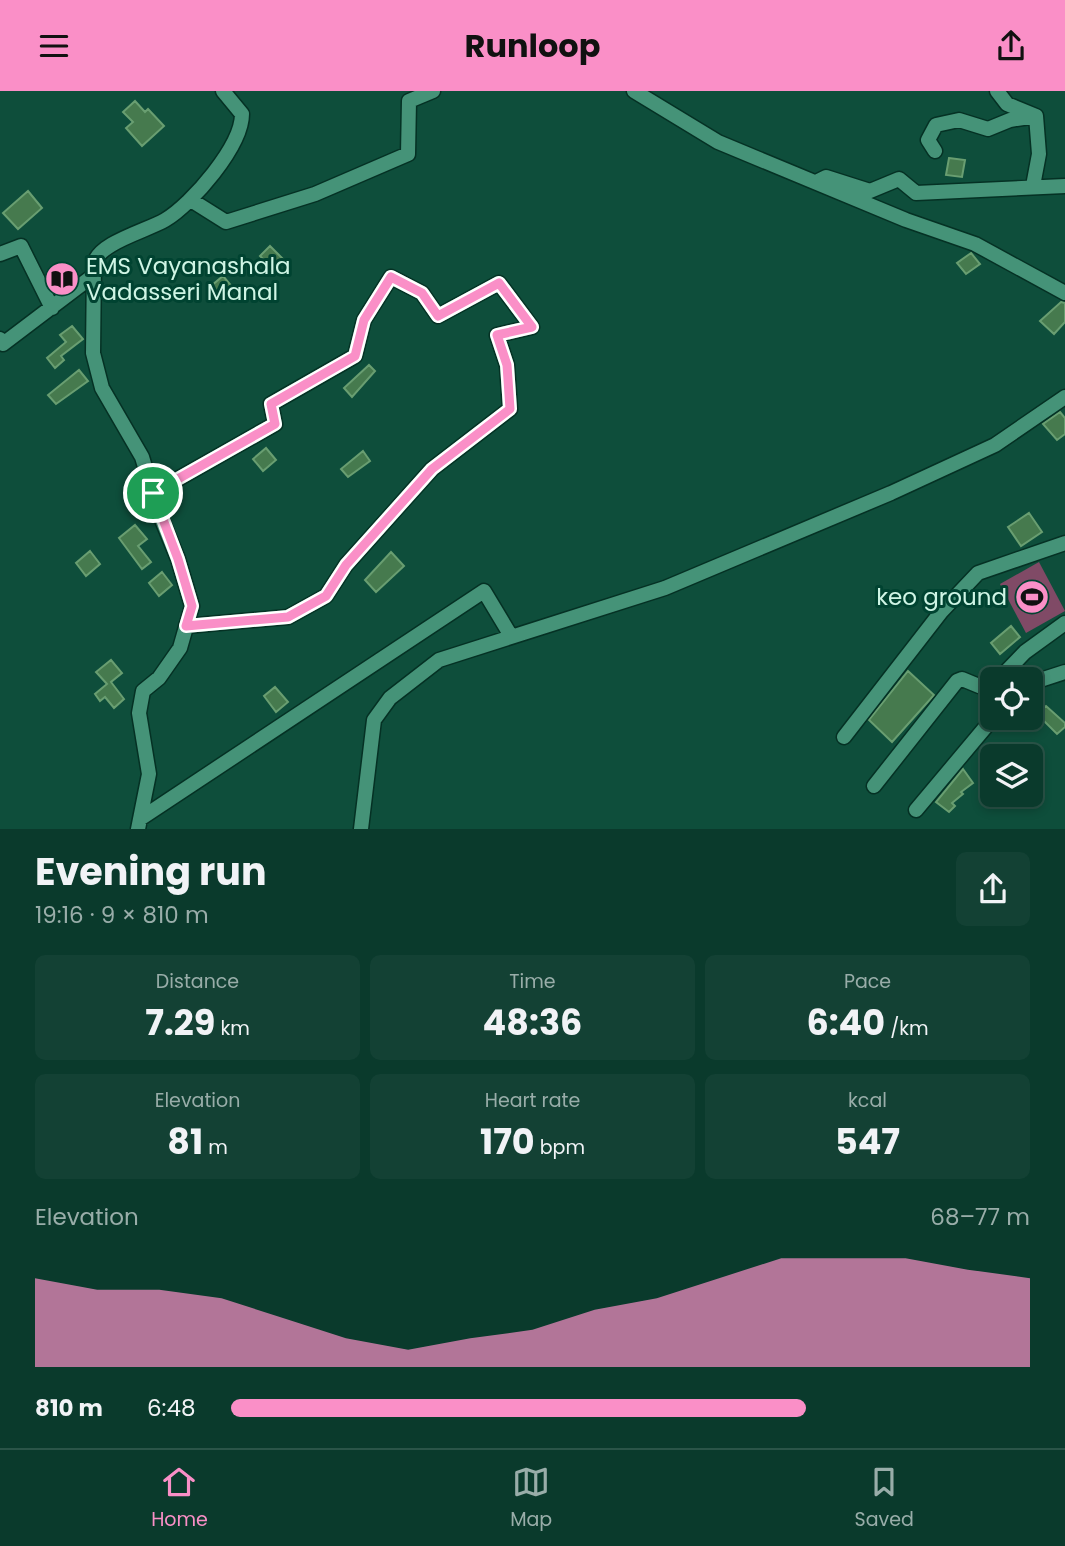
<!DOCTYPE html>
<html lang="en">
<head>
<meta charset="utf-8">
<style>
	:root { --surface:#0a3a2c; --page:#134134; --text:#f1f3f6; --muted:#99ada9; --line:#2a5448; --accent:#fa8fc7 }
	body { margin:0; font-family:Poppins,sans-serif; background:var(--page); color:var(--text); height:100vh; display:flex; flex-direction:column; font-size:26px; white-space:nowrap }
	* { box-sizing:border-box; margin:0 }
	p { font-size:23px; color:var(--muted) }
	.icon { flex:none; width:38px; height:38px; fill:none; stroke:currentColor; stroke-width:2; stroke-linecap:round; stroke-linejoin:round }
	.map { position:relative; height:738px; overflow:hidden }
	.side { display:flex; flex-direction:column; background:var(--surface); flex:1 }
	.side>* { flex:none }
	.controls { position:absolute; left:980px; top:576px; display:grid; gap:14px }
	.controls a { display:grid; place-items:center; width:63px; height:63px; border-radius:10px; background:var(--surface); box-shadow:0 4px 10px #0003,0 0 0 2px var(--line); font-size:35px }
	.pin { position:absolute; display:grid; place-items:center; width:60px; height:60px; color:#fff; margin:-30px; border:4px solid #fff; border-radius:50%; box-shadow:0 2px 7px #0007 }
	.round { display:grid; place-items:center; flex:none; width:74px; height:74px; border-radius:10px; background:var(--page) }
	.head { display:flex; align-items:center; justify-content:space-between; height:119px; padding:0 35px }
	h1 { font-size:38px; font-weight:700; line-height:52px }
	.stats { display:grid; grid-template-columns:repeat(3,1fr); gap:10px; height:119px; padding:7px 35px }
	.stats div { display:grid; align-content:center; border-radius:10px; background:var(--page); text-align:center }
	.stats b { font-size:35px; font-weight:700 }
	.stats small { font-size:19px; font-weight:400 }
	.stats p { font-size:19px }
	.chart { height:196px; padding:14px 35px }
	.chart p { display:flex; justify-content:space-between }
	.chart svg { width:100%; height:126px; margin-top:7px; fill:var(--accent); opacity:.7 }
	ul { padding:0 35px; list-style:none; font-size:23px }
	li { display:grid; grid-template-columns:112px 84px 1fr; align-items:center; height:52px }
	li i { height:18px; border-radius:9px; background:var(--accent) }
	header { display:flex; justify-content:space-between; align-items:center; height:91px; padding:0 35px; background:var(--accent); color:#111; font-size:32px; font-weight:700 }
	.dock { display:flex; justify-content:space-around; align-items:center; height:98px; border-top:2px solid var(--line); background:var(--surface); font-size:19px; color:var(--muted) }
	.dock a { display:grid; justify-items:center; gap:4px }
	.dock .active { color:var(--accent) }
	.map>svg:first-child { display:block }
	.green { fill:#804a66 }
	.building { fill:#467a4e; stroke:#699e71; stroke-width:2 }
	.lines { fill:none; stroke-linecap:round; stroke-linejoin:round }
	.minor-casing { stroke:#053124; stroke-width:17 }
	.minor { stroke:#459378; stroke-width:14 }
	.route-casing { stroke:#fff; stroke-width:14 }
	.route { stroke:#fa8fc7; stroke-width:9 }
	.labels { text-anchor:middle; dominant-baseline:central; stroke-width:6; stroke-linejoin:round; paint-order:stroke }
	.poi-label { font-size:23px; fill:#cff5e5; stroke:#004331; text-anchor:start }
</style>
</head>
<body>
<header><svg class="icon" aria-label="menu" viewBox="0 0 24 24"><path d="M4 6h16M4 12h16M4 18h16"/></svg>Runloop<svg class="icon" aria-label="share" viewBox="0 0 24 24"><path d="M12 15V3M7 8l5-5 5 5M5 13v7h14v-7"/></svg></header>
<div class="map">
<svg width="1065" height="738" viewBox="0 0 1065 738">
	<rect width="100%" height="100%" fill="#0e4e3b"/>
	<path class="green" d="M1039,471L1065,520L1026,542L1000,493Z"/>
	<path class="building" d="M135,10L145,21L148,18L164,35L142,55L126,37L133,31L123,21Z
		M949,67L965,69L962,86L946,84Z
		M28,100L42,117L18,138L3,122Z
		M270,155L283,168L273,178L260,165Z
		M971,162L980,173L966,183L957,172Z
		M223,185L234,198L221,208L211,195Z
		M1061,211L1065,212V231L1054,243L1040,230Z
		M72,235L83,248L61,265L64,269L55,277L47,267L66,251L60,244Z
		M369,274L375,280L352,306L344,297Z
		M79,279L88,290L56,313L48,304Z
		M1060,321L1065,327V343L1057,349L1043,333Z
		M266,357L276,369L263,380L253,368Z
		M363,360L370,370L348,386L341,378Z
		M1029,422L1042,441L1021,455L1008,436Z
		M135,434L147,448L138,455L151,471L142,478L119,447Z
		M90,460L100,473L86,485L76,472Z
		M391,461L404,475L376,501L365,489Z
		M162,481L172,494L159,505L149,492Z
		M1011,535L1020,546L1000,563L991,552Z
		M111,569L122,582L111,591L124,608L114,617L105,606L100,610L95,603L107,593L96,581Z
		M908,580L934,604L892,651L869,629Z
		M275,596L288,611L276,621L264,605Z
		M1046,615L1065,632V636L1057,643L1037,623Z
		M963,678L973,692L961,701L963,703L952,712L955,715L949,721L936,711Z"/>
	<g class="lines">
		<g class="minor-casing">
			<path id="minor" d="M634,0L718,51L906,129L975,153L1065,202
				M997,0L1007,13L1036,25L1039,63L1033,95
				M935,60L928,49L936,34L959,29L988,38L1010,29L1036,25
				M818,90L826,86L870,100L899,88L916,102L1065,95
				M191,109L226,131L315,103L408,63L409,10L433,0
				M0,163L21,155L52,217
				M0,248L3,253L94,184
				M153,402L275,333L271,313L355,265L364,229L391,186L422,202L438,225L499,192L532,236L497,244L507,274L510,318L432,378L346,474L326,505L288,526L186,535
				M999,588L1025,561L1065,532
				M1031,592L1065,581
				M844,646L941,521L978,482L1065,452
				M874,695L957,590L962,588L979,595L992,594
				M916,719L994,626
				M140,728L484,500L511,545
				M138,738L149,683L139,622L143,600L159,587L180,557L192,515L178,468L158,419L142,366L102,297L93,262L94,173C98,152 146,140 165,129C192,113 242,55 242,23L223,0
				M361,738L374,629L390,607L439,569L665,497L891,402L995,354L1065,306"/>
		</g>
		<use href="#minor" class="minor"/>
	</g>
	<g class="lines">
		<g class="route-casing">
			<path id="route" d="M391,186L422,202L438,225L499,192L532,236L497,244L507,274L510,318L432,378L346,474L326,505L288,526L186,535L192,515L178,468L153,402L275,333L271,313L355,265L364,229Z"/>
		</g>
		<use href="#route" class="route"/>
	</g>
	<defs>
		<g id="library-disc" transform="scale(1.75)"><circle r="9.5" fill="#fa8fc7" stroke="#004331"/><path d="M-6-4Q-3-5.5-.7-3.5V5Q-3 3-6 4ZM6-4Q3-5.5 .7-3.5V5Q3 3 6 4Z" fill="#111"/></g>
		<g id="stadium-disc" transform="scale(1.75)"><circle r="9.5" fill="#fa8fc7" stroke="#004331"/><path d="M0-5a6.5 5 0 1 0 0 10a6.5 5 0 1 0 0-10ZM-3.5-1.8h7v3.6h-7Z" fill="#111"/></g>
	</defs>
	<g fill-rule="evenodd">
		<use href="#library-disc" x="62" y="188"/>
		<use href="#stadium-disc" x="1032" y="506"/>
	</g>
	<g class="labels">
		<g class="poi-label">
			<text x="86" y="175">EMS Vayanashala<tspan x="86" dy="26">Vadasseri Manal</tspan></text>
			<text x="1007" y="506" text-anchor="end">keo ground</text>
		</g>
	</g>
</svg>
<div class="controls">
<a><svg class="icon" aria-label="locate" viewBox="0 0 24 24"><circle cx="12" cy="12" r="6"/><path d="M12 2v4M12 18v4M2 12h4M18 12h4"/></svg></a>
<a><svg class="icon" aria-label="layers" viewBox="0 0 24 24"><path d="M12 4l9 5-9 5-9-5zM3 14l9 5 9-5"/></svg></a>
</div>
<div class="pin" style="left:153px;top:402px;background:#1e9e55"><svg class="icon" aria-label="arrive" viewBox="0 0 24 24"><path d="M6 21V4h12l-3 4 3 4H6"/></svg></div>
</div>
<section class="side">
<div class="head"><div><h1>Evening run</h1><p>19:16 · 9 × 810 m</p></div><a class="round"><svg class="icon" aria-label="share" viewBox="0 0 24 24"><path d="M12 15V3M7 8l5-5 5 5M5 13v7h14v-7"/></svg></a></div>
<div class="stats">
<div><p>Distance</p><b>7.29<small> km</small></b></div>
<div><p>Time</p><b>48:36</b></div>
<div><p>Pace</p><b>6:40<small> /km</small></b></div>
</div>
<div class="stats">
<div><p>Elevation</p><b>81<small> m</small></b></div>
<div><p>Heart rate</p><b>170<small> bpm</small></b></div>
<div><p>kcal</p><b>547</b></div>
</div>
<div class="chart"><p><span>Elevation</span>68–77 m</p>
<svg viewBox="0 0 160 44" preserveAspectRatio="none"><path d="M0 44V13L10 17L20 17L30 20L40 27L50 34L60 38L70 34L80 31L90 24L100 20L110 13L120 6L130 6L140 6L150 10L160 13V44z"/></svg>
</div>
<ul>
<li><b>810 m</b>6:48<i style="width:72%"></i></li>
</ul>
</section>
<nav class="dock">
<a class="active"><svg class="icon" aria-label="home" viewBox="0 0 24 24"><path d="M3 11l9-7 9 7M6 9v11h12V9"/></svg>Home</a>
<a><svg class="icon" aria-label="map" viewBox="0 0 24 24"><path d="M3 6l6-2 6 2 6-2v14l-6 2-6-2-6 2zM9 4v14M15 6v14"/></svg>Map</a>
<a><svg class="icon" aria-label="saved" viewBox="0 0 24 24"><path d="M7 4h10v16l-5-4-5 4z"/></svg>Saved</a>
</nav>
</body>
</html>
